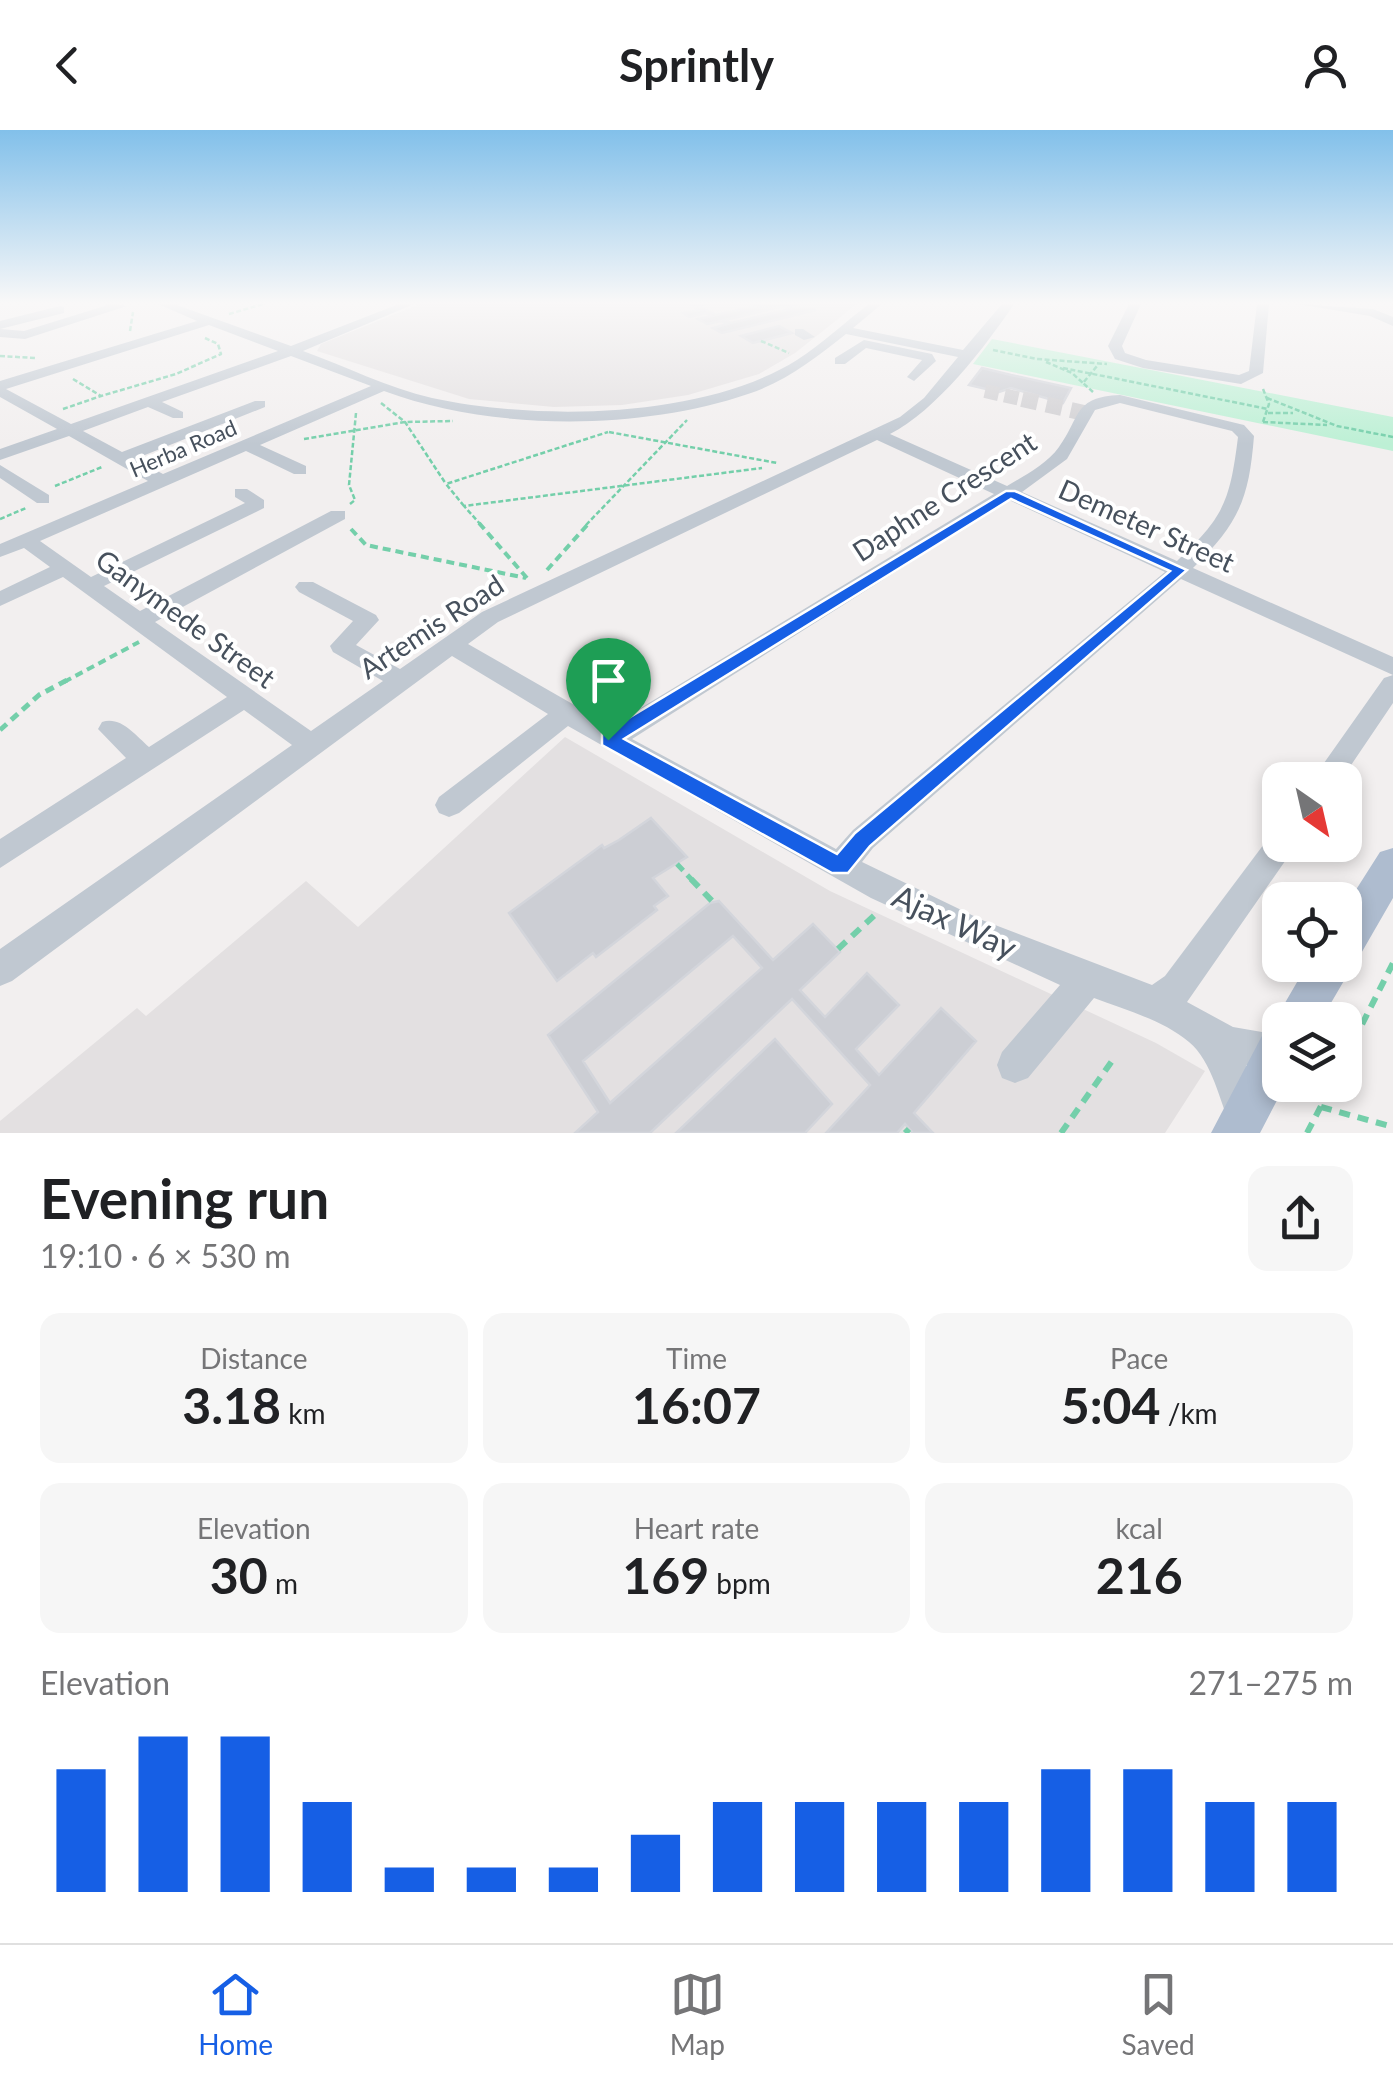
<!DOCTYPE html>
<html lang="en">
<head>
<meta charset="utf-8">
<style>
	:root { --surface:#fff; --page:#f6f6f6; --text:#202124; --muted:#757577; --line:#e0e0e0; --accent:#165fe5 }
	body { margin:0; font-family:Lato,sans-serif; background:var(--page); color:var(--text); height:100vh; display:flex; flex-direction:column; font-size:38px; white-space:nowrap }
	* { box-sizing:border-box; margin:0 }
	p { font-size:32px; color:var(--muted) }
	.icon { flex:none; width:55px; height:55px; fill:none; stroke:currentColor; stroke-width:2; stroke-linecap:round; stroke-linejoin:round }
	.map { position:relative; height:1003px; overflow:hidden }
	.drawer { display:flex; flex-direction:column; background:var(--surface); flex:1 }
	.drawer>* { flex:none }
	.needle { width:65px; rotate:146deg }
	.fabs { position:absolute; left:1262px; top:632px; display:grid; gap:20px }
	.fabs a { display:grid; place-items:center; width:100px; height:100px; border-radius:20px; background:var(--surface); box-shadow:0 5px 15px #0003; font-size:50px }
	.pin { position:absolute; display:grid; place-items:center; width:85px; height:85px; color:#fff; margin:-102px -42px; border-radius:50% 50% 50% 0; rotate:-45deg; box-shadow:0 0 10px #0007 }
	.pin .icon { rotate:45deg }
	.round { display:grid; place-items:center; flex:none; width:105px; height:105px; border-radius:20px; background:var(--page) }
	.summary { display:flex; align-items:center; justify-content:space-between; height:170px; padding:0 40px }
	h1 { font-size:55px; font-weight:700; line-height:75px }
	.metrics { display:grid; grid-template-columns:repeat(3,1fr); gap:15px; height:170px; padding:10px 40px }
	.metrics div { display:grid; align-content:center; border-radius:20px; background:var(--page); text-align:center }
	.metrics b { font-size:50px; font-weight:700 }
	.metrics small { font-size:28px; font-weight:400 }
	.metrics p { font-size:28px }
	.chart { height:280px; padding:20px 40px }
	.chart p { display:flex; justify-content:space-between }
	.chart svg { width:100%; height:180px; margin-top:10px; stroke:var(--accent); stroke-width:6 }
	header { display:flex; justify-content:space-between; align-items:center; height:130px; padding:0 40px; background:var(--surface); font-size:45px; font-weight:700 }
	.menu { display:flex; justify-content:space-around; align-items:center; height:140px; border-top:2px solid var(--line); background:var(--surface); font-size:28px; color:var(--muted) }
	.menu a { display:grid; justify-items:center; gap:5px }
	.menu .current { color:var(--accent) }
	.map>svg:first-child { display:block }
	.education { fill:#e3e0e1 }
	.green { fill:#bdf0d5 }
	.building { fill:#ccced4; stroke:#d3d5db; stroke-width:2.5; fill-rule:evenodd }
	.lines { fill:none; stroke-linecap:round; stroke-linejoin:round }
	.minor-tunnel-far1 { stroke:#d0cfd2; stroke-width:14; stroke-dasharray:14 6; stroke-linecap:butt }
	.minor-tunnel { stroke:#d0cfd2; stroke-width:16; stroke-dasharray:16 9; stroke-linecap:butt }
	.path-far3 { stroke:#74cfaa; stroke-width:2.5; stroke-dasharray:5 2.5; stroke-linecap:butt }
	.path-far2 { stroke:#74cfaa; stroke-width:4; stroke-dasharray:8 5; stroke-linecap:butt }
	.path-far1 { stroke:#74cfaa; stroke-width:5; stroke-dasharray:9 6; stroke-linecap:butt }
	.path { stroke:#74cfaa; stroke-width:6; stroke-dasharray:11 8; stroke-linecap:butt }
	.minor { fill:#c0c8d1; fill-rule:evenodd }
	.major { fill:#aebccf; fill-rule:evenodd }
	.route { fill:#165fe5; stroke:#fff; stroke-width:2.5; fill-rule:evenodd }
	.labels { text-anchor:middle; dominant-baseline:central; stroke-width:8; stroke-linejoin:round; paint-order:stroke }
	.far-street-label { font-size:22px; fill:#47515d; stroke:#fff }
	.street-label { font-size:28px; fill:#47515d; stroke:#fff }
	.near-street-label { font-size:32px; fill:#47515d; stroke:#fff }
</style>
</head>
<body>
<header><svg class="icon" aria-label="back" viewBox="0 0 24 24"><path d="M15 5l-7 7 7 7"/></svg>Sprintly<svg class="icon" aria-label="person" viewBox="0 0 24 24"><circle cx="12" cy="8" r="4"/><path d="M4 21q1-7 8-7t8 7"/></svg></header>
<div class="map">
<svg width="1393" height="1003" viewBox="0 0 1393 1003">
	<rect width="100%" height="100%" fill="#f2efef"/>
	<path class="education" d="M420,174H857L795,223L759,244L688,265L622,275L554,277L469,269L317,221L321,214Z
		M565,607L830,761L1156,913L1205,941L1165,1003H0V991L137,878L146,886L306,751L358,797Z"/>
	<path class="green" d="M992,209L1393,287V321L973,234Z"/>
	<path class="building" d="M689,174H707L698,176L716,185L765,174H793L787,175L816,180L722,203L713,198L727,194L721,191L707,194L698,189L712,186L706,183L689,187L683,183L700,180ZM784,176L790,179L731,193L725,190Z
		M779,196L792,203L753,213L741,206Z
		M982,238L1011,245L1071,258L1063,273L1011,258L999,262L969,255Z
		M651,688L687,727L653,748L668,766L654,776L657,780L596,827L593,823L557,851L509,783L602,715L604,718L619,710Z
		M719,771L773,830L813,794L840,822L800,860L825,887L867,843L899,875L856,919L879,945L941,878L976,911L914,983L933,1003H913L905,994L897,1003H826L870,955L792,869L650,1003H575L598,982L548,905L710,773ZM733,806L762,838L610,973L583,931Z
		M775,909L832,974L805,1003H676Z"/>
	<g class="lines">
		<path class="minor-tunnel-far1" d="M985,261L1034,272"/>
		<path class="minor-tunnel" d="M1022,269L1084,283"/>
		<path class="path-far3" d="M229,184L263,174
			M130,201L133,182
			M761,211L789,223
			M993,220L1037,229L1107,234
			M0,226L35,228
			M1046,232L1072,243L1083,253
			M1063,238L1268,279
			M73,249L101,266L176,244L221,224L218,214L205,208
			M1263,259L1269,274L1263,292
			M1093,262L1083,253L1097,236
			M1267,268L1337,296L1393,307
			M381,273L405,292L446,354
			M63,279L101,266
			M1268,283H1293
			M1263,292L1327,295
			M609,302L777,333
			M304,309L405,292L453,291
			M55,356L102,337
			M350,374L355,370L349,355L356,283
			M464,376L446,354L608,302
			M0,389L26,378
			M481,395L464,376L762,338
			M586,395L687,290"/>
		<path class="path-far2" d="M479,393L527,448
			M351,399L366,415L526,448
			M547,440L589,393
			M64,552L139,512"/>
		<path class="path-far1" d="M0,600L39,565L69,549
			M677,734L693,751"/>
		<path class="path" d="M691,749L715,774
			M838,819L878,782
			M1345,928L1393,833
			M1321,977L1393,997
			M905,1003L909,999
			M1061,1003L1112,931
			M1307,1003L1332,955"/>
		<path class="minor" d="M111,174L127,176L25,209L0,207V199L24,201Z
			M158,174H174L291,216L399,174H414L303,221C345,236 388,258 432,268C538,291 703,289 797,230C822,214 845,192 869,174H882L853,198L963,220L1002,174H1014C986,216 936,281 890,304L1007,356C1025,345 1046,335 1059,317C1081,287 1073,267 1120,265L1244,295L1254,306C1249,369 1239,393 1193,438L1393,527V573L1341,650H1312L1384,548L1393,545L1181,449L873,718L862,732L982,790L1152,855L1165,846L1270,706L1280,702V715H1295L1290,724L1187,872L1233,897L1280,905V939L1246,935L1264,984L1259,998L1245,1003L1231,998C1220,971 1212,931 1189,912C1163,890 1125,880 1094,868L1028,948L1015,953L1002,948L997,935L1002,922L1060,855L871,768L568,596L459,683L449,687L439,683L435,675L439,667L548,584L452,526L12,851L0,856V819L292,615L244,580L0,738V709L126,628L98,599L102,592C121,586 135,605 149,617L227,567L63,447L0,476V461L50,437L24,418L0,427V414L148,351L69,306L0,330V319L57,299L0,267V251L197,191ZM209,195L278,221L71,294L6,259ZM846,204L958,227L924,268L900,287L482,482L400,539L356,515L379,490L376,485L313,452H299L295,457L299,462L353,491L330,516L333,522L383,551L311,601L155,492L345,389V381H331L140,481L104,456L264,378V370L247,359H235V367L245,373L91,447L40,411L246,321L294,344H306V336L260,315L384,261C491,301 639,301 748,264C785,252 816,228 846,204ZM291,226L371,256L163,344L135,329L265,277V271H255L122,322L83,301L148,277L173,288H183V282L162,272ZM1120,273L1232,301L1238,307C1230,371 1224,387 1177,431L1022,362L1067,329L1095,280ZM877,310L994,364L611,596L468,514L498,492ZM1009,370L1165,442L853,700L836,719L632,609Z
			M1129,174H1141L1122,216L1125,223L1146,230L1239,245L1249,241L1257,174H1269L1263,243L1241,254L1143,238L1115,229L1108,216Z
			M1297,174L1373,179L1393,187V196L1370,186Z
			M60,176L64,177V183L0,199V191Z
			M795,199H803L815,207L804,210L795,205Z
			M864,210L932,224L936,231L914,251L907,247L922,230L866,218L845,234H835V228Z
			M0,335L49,365V373H37L0,348Z"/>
		<path class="major" d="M1393,718V768L1359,827L1350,831L1345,849L1321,890H1280V955H1285L1260,1003H1211L1264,902L1278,897L1275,890L1307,835H1345V777L1380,722Z"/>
	</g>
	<linearGradient id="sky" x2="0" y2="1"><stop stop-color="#82c0ea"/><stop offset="0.55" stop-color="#f9f8f8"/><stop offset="1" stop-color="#f9f8f8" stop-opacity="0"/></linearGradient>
	<rect width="1393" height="314" fill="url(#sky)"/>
	<path class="route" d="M1006,361H1015L1187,440L870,716L848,743H832L602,615V604ZM1011,369L1170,441L855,703L837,724L624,609Z"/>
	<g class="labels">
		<g class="far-street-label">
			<text transform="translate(183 318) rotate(-23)">Herba Road</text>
		</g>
		<g class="street-label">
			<text transform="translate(944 366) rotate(-33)">Daphne Crescent</text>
			<text transform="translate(1147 395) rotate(24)">Demeter Street</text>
			<text transform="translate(186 488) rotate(36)">Ganymede Street</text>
			<text transform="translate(431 496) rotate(-33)">Artemis Road</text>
		</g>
		<g class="near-street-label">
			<text transform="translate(955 791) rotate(25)">Ajax Way</text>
		</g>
	</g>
</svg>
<div class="fabs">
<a><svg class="needle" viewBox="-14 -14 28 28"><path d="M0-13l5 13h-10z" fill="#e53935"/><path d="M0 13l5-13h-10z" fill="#757577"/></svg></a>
<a><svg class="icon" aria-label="locate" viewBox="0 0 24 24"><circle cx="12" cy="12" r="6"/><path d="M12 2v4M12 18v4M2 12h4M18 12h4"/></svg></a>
<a><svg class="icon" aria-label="layers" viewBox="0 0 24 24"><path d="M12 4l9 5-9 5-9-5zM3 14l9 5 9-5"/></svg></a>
</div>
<div class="pin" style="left:608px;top:610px;background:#1e9e55"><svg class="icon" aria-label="arrive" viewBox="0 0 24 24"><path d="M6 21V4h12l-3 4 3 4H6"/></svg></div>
</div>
<section class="drawer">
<div class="summary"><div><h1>Evening run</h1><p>19:10 · 6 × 530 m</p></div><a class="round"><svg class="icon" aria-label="share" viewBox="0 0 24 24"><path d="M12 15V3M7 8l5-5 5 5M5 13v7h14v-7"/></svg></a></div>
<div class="metrics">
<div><p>Distance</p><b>3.18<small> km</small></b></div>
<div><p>Time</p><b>16:07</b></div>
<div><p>Pace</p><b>5:04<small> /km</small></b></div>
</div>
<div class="metrics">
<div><p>Elevation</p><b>30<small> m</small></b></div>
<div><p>Heart rate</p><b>169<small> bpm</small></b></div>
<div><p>kcal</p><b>216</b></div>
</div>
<div class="chart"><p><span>Elevation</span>271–275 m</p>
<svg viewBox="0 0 160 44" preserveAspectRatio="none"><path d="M5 44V14M15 44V6M25 44V6M35 44V22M45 44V38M55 44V38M65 44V38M75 44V30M85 44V22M95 44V22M105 44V22M115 44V22M125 44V14M135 44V14M145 44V22M155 44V22"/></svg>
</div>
</section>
<nav class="menu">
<a class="current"><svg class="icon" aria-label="home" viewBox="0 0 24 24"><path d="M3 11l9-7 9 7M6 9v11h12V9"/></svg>Home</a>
<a><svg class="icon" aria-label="map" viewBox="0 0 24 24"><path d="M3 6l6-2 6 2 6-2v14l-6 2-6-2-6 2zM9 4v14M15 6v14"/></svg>Map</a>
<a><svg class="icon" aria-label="saved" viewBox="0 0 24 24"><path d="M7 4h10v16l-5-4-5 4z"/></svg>Saved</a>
</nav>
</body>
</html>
